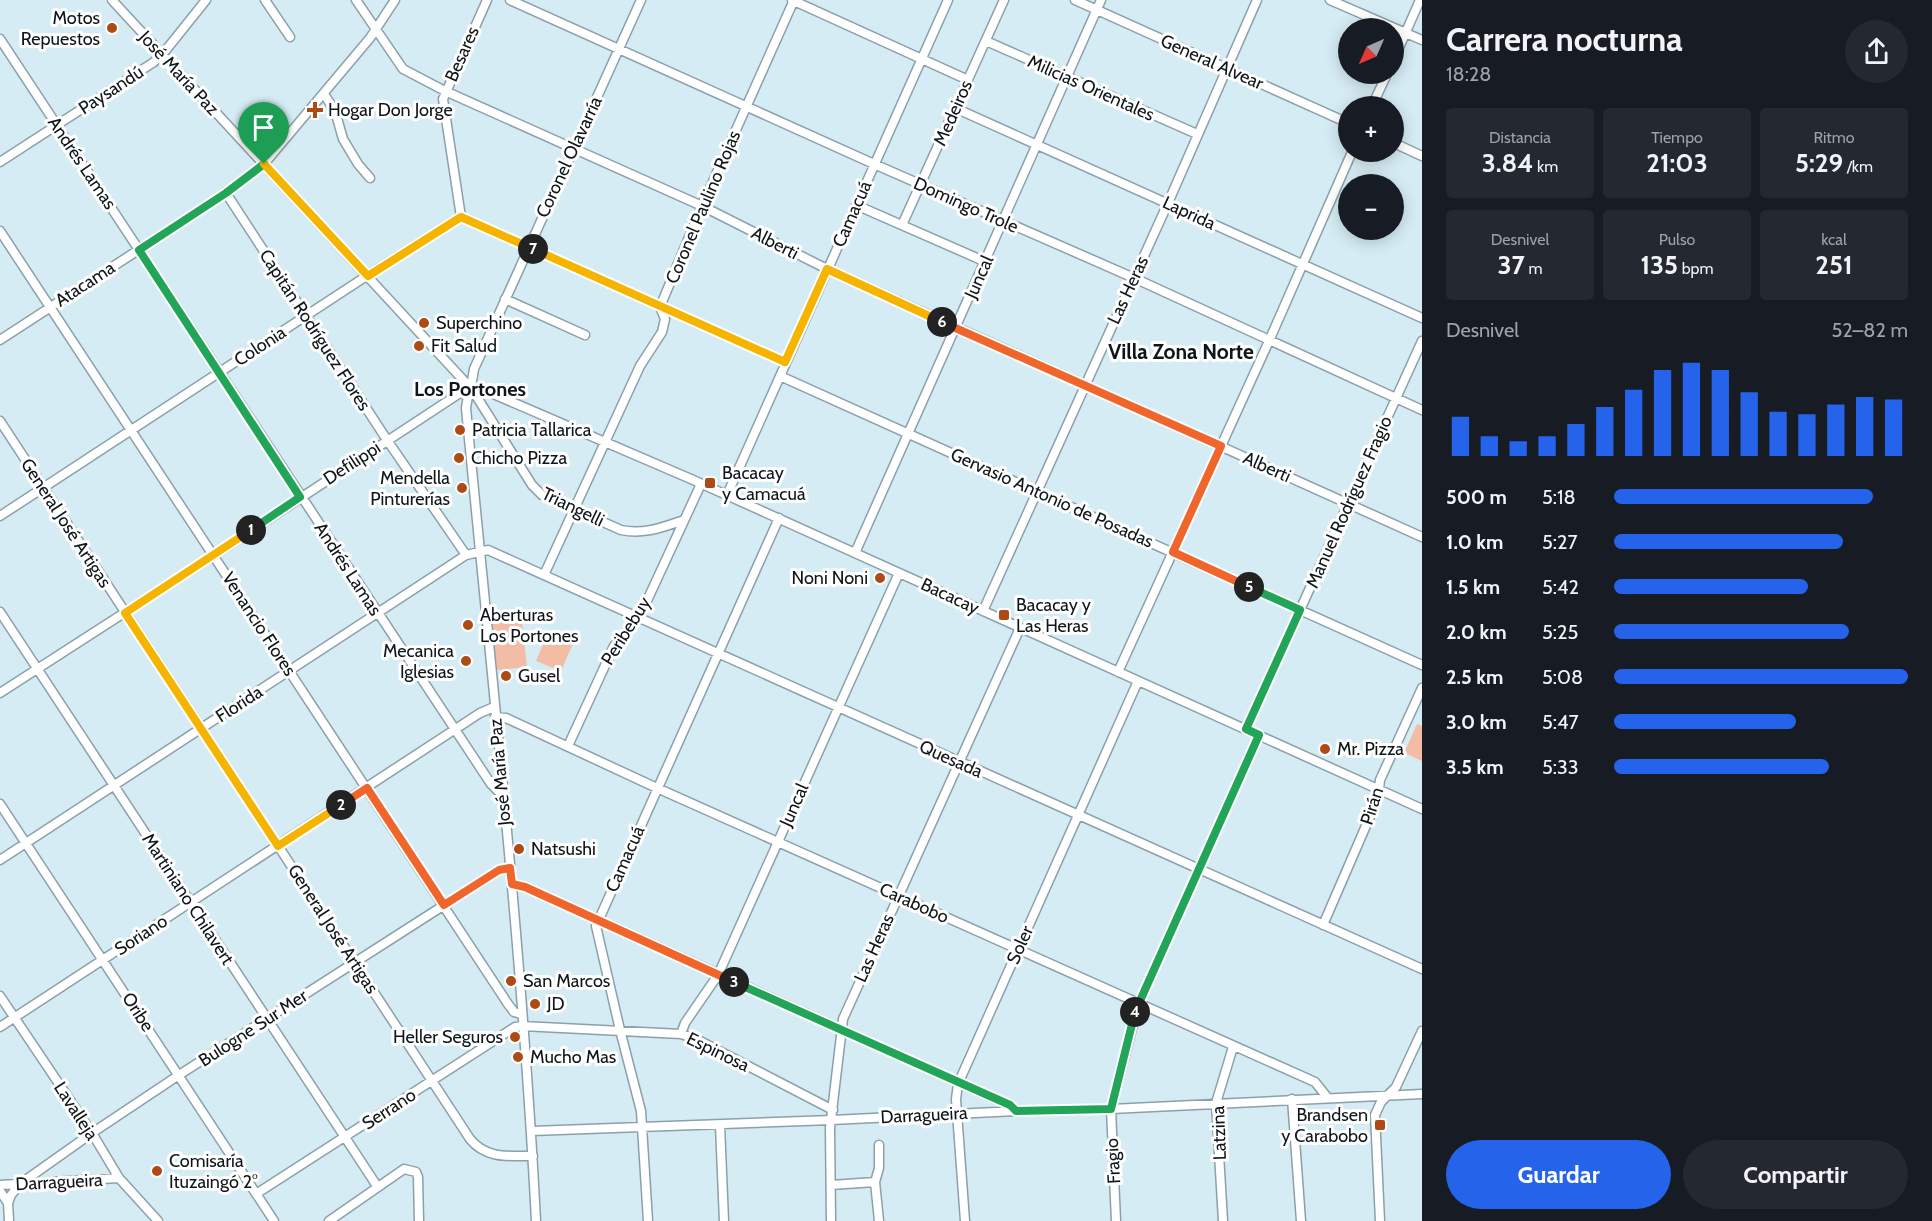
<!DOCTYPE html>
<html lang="es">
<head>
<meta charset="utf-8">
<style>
	:root { --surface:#171b24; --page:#242831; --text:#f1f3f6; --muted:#9ea1a6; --accent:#2563eb }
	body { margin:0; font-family:Cabin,sans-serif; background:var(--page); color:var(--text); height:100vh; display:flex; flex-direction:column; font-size:22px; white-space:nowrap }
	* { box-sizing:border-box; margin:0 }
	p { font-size:20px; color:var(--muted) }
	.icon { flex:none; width:33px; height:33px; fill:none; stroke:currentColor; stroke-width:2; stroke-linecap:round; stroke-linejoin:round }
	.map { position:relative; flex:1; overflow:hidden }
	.drawer { display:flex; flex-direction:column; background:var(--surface); width:510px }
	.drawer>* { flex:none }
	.needle { width:39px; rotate:225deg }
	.fabs { position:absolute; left:1338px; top:18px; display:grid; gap:12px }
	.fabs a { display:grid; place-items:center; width:66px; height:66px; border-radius:50%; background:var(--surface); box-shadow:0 3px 15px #0003; font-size:30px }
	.pin { position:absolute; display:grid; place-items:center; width:51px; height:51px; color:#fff; margin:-62px -26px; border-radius:50% 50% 50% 0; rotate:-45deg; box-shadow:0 0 6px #0007 }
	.pin .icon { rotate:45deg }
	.km { position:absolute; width:30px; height:30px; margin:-15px; border-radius:50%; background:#222; color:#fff; font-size:16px; line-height:30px; text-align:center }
	.round { display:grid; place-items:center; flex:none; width:63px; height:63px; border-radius:32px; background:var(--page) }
	.overview { display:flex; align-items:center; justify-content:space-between; height:102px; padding:0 24px }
	h1 { font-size:33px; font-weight:700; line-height:45px }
	.stats { display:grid; grid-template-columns:repeat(3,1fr); gap:9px; height:102px; padding:6px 24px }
	.stats div { display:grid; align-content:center; border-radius:6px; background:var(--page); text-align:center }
	.stats b { font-size:26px; font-weight:700 }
	.stats small { font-size:16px; font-weight:400 }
	.stats p { font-size:16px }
	.chart { height:168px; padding:12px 24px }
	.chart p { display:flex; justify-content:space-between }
	.chart svg { width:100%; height:108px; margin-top:6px; stroke:var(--accent); stroke-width:6 }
	.action { display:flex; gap:12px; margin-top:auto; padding:12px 24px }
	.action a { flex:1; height:69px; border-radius:36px; background:var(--accent); color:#fff; font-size:24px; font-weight:700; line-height:69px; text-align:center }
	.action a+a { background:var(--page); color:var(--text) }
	ul { padding:0 24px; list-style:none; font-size:20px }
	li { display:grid; grid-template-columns:96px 72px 1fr; align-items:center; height:45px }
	li i { height:15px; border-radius:8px; background:var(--accent) }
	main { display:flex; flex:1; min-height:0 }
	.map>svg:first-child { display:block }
	.green { fill:#f3bca5 }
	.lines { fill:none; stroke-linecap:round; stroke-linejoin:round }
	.minor-casing { stroke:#8ba0a8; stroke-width:11 }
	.minor { stroke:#fff; stroke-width:8 }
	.split-1-casing { stroke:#fff; stroke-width:12 }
	.split-2-casing { stroke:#fff; stroke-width:12 }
	.split-3-casing { stroke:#fff; stroke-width:12 }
	.split-4-casing { stroke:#fff; stroke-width:12 }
	.split-5-casing { stroke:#fff; stroke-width:12 }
	.split-6-casing { stroke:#fff; stroke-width:12 }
	.split-7-casing { stroke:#fff; stroke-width:12 }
	.split-8-casing { stroke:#fff; stroke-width:12 }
	.split-1 { stroke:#22a559; stroke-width:8 }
	.split-2 { stroke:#f5b400; stroke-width:8 }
	.split-3 { stroke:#f0652b; stroke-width:8 }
	.split-4 { stroke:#22a559; stroke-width:8 }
	.split-5 { stroke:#22a559; stroke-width:8 }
	.split-6 { stroke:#f0652b; stroke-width:8 }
	.split-7 { stroke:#f5b400; stroke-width:8 }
	.split-8 { stroke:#f5b400; stroke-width:8 }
	.poi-dot { fill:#ae4a15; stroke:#fff; stroke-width:2 }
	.labels { text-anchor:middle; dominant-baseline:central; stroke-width:6; stroke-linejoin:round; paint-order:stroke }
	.poi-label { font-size:18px; fill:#0e1619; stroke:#fff; text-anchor:start }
	.street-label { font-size:18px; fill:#0e1619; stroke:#fff }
	.neighbourhood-label { font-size:20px; font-weight:bold; fill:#0e1619; stroke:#fff }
	.quarter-label { font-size:21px; font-weight:bold; fill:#0e1619; stroke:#fff }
</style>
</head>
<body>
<main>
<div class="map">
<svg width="1422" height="1221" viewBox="0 0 1422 1221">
	<rect width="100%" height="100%" fill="#d6ecf4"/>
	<path class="green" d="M521,614L527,667L497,670L491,618Z
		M549,630L574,641L561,671L536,661Z
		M1417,724L1422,726V761L1404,753Z"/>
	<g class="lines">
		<g class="minor-casing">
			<path id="minor" d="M112,0L466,383
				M265,0L290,37
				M356,0L403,69L445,91L702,206L827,269L1422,537
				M510,0L874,164L1134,278L1422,410
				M792,0L968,80
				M1075,0L1348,123
				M1330,0L1422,40
				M0,39L491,784L502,795
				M986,41L1197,134
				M1394,59L1420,0
				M324,94L335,111L343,139L358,164L370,178
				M1372,106L1387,74
				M955,108L1422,318
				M1394,143L1422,156
				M0,162L154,62L166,50L206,0
				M226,193L387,440L466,555
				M856,205L986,262
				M461,217L785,362
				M461,217L443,99L487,0
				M902,225L1004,0
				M0,231L508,1004L514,1012L521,1014
				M505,299L585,335
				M0,340L226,193L264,164L370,38L395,0
				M780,376L1422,665
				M472,381L474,369L641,0
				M477,387L691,479L1422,809
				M475,394L532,485L542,495L621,530C644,535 663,527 684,520
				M468,396L466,408C492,679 522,950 536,1221
				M0,421L470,1139C486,1159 509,1156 533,1156
				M727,495L948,0
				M0,516L362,279L461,217
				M855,553L1101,0
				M544,575L640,366L662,332L665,319L660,307L702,206L794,0
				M983,611L1168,203L1257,0
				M0,612L377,1186
				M1118,672L1269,341L1352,152
				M0,693L214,555L463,391
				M495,717L506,718L657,788L1315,1082L1327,1097
				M1246,729L1422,341
				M568,746L614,646L639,618L701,484
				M0,804L274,1221
				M0,860L466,555L488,550L1422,969
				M512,884L525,887L1009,1105L1016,1111
				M1323,925L1378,798L1380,780L1422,688
				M0,996L92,1133L119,1178L158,1221
				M0,1027L480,713L494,707
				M681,1034L685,1023L718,975L899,573
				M1292,1099L1301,1221
				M720,1125L724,1221
				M532,1131L832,1120L1016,1111L1111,1109L1422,1094
				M879,1145V1168L875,1182L879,1221
				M0,1185L119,1178
				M831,1185L875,1182
				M0,1191L8,1203L9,1221
				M256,1194L515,1027L522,1026L681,1034L696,1039L833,1110
				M8,1203L11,1195L20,1184L92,1133L179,1075L499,870L510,868
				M329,1221L404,1169L416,1172L418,1177L419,1221
				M648,1221L641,1111L620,1030L596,926L779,518
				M831,1221L830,1128L843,1019L1020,628
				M965,1221L956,1099L958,1084L1138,681
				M1116,1221L1111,1109L1138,1005L1259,735
				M1223,1221L1216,1103L1233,1047
				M1380,1221L1375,1115L1381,1102L1396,1087L1422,1031"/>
		</g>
		<use href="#minor" class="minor"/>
	</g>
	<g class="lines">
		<g class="split-1-casing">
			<path id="split-1" d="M251,530L300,497L139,250L226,193L264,164"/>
		</g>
		<g class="split-2-casing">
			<path id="split-2" d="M251,530L125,613L278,846L341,805"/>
		</g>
		<g class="split-3-casing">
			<path id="split-3" d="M341,805L367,788L444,905L499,870L510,868L512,884L525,887L734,982"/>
		</g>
		<g class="split-4-casing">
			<path id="split-4" d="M734,982L1010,1105L1016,1111L1111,1109L1135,1012"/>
		</g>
		<g class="split-5-casing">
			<path id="split-5" d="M1135,1012L1259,735L1246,729L1300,610L1249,587"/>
		</g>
		<g class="split-6-casing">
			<path id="split-6" d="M942,322L1221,446L1173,552L1249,587"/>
		</g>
		<g class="split-7-casing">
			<path id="split-7" d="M533,249L785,362L827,269L942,322"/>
		</g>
		<g class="split-8-casing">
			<path id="split-8" d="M264,164L368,276L461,217L533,249"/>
		</g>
		<use href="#split-1" class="split-1"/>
		<use href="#split-2" class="split-2"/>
		<use href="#split-3" class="split-3"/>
		<use href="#split-4" class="split-4"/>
		<use href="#split-5" class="split-5"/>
		<use href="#split-6" class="split-6"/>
		<use href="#split-7" class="split-7"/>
		<use href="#split-8" class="split-8"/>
	</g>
	<g class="poi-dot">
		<circle cx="112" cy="28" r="6"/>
		<path d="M312 101h6v6h6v6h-6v6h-6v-6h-6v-6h6z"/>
		<circle cx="424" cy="323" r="6"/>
		<circle cx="419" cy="346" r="6"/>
		<circle cx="460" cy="430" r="6"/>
		<circle cx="459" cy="458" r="6"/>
		<rect x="704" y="477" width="12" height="12" rx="3"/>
		<circle cx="462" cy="488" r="6"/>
		<circle cx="880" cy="578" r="6"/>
		<rect x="998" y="609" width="12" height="12" rx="3"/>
		<circle cx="468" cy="625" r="6"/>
		<circle cx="466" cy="661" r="6"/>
		<circle cx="506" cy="676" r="6"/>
		<circle cx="1325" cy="749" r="6"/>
		<circle cx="519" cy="849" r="6"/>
		<circle cx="511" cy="981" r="6"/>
		<circle cx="535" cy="1004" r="6"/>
		<circle cx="515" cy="1037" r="6"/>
		<circle cx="518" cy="1057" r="6"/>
		<rect x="1374" y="1119" width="12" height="12" rx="3"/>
		<circle cx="157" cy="1171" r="6"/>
	</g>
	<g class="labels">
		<g class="poi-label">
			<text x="100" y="18" text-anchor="end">Motos<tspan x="100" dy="21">Repuestos</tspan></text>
			<text x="328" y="110">Hogar Don Jorge</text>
			<text x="436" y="323">Superchino</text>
			<text x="431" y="346">Fit Salud</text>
			<text x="472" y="430">Patricia Tallarica</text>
			<text x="471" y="458">Chicho Pizza</text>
			<text x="722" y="473">Bacacay<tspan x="722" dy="21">y Camacuá</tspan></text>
			<text x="450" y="478" text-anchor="end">Mendella<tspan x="450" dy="21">Pinturerías</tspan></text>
			<text x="868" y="578" text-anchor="end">Noni Noni</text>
			<text x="1016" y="605">Bacacay y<tspan x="1016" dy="21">Las Heras</tspan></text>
			<text x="480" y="615">Aberturas<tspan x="480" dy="21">Los Portones</tspan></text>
			<text x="454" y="651" text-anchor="end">Mecanica<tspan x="454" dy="21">Iglesias</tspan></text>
			<text x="518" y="676">Gusel</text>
			<text x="1337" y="749">Mr. Pizza</text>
			<text x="531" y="849">Natsushi</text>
			<text x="523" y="981">San Marcos</text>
			<text x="547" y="1004">JD</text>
			<text x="503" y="1037" text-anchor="end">Heller Seguros</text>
			<text x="530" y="1057">Mucho Mas</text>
			<text x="1368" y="1115" text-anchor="end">Brandsen<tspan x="1368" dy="21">y Carabobo</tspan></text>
			<text x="169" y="1161">Comisaría<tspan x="169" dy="21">Ituzaingó 2°</tspan></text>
		</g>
		<g class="street-label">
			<text transform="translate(462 54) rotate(-66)">Besares</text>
			<text transform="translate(1212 62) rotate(24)">General Alvear</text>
			<text transform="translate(179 73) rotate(47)">José María Paz</text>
			<text transform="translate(1091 88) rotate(24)">Milicias Orientales</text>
			<text transform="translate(111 90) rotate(-33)">Paysandú</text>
			<text transform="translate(953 113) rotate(-66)">Medeiros</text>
			<text transform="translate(569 157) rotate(-65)">Coronel Olavarría</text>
			<text transform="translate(82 163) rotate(56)">Andrés Lamas</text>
			<text transform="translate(966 205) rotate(24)">Domingo Trole</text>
			<text transform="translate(703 207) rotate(-67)">Coronel Paulino Rojas</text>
			<text transform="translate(1189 213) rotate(25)">Laprida</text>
			<text transform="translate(852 214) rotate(-66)">Camacuá</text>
			<text transform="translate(775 243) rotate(27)">Alberti</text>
			<text transform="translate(979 277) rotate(-66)">Juncal</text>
			<text transform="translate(85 284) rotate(-33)">Atacama</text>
			<text transform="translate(1128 290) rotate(-65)">Las Heras</text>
			<text transform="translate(315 330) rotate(57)">Capitán Rodríguez Flores</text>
			<text transform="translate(260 346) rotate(-33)">Colonia</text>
			<text transform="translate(352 463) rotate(-33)">Defilippi</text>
			<text transform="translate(1267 467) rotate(24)">Alberti</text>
			<text transform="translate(1052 498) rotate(24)">Gervasio Antonio de Posadas</text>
			<text transform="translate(1349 502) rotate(-66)">Manuel Rodríguez Fragio</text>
			<text transform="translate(573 507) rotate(26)">Triangelli</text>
			<text transform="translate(66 523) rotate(57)">General José Artigas</text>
			<text transform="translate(348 569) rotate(57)">Andrés Lamas</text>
			<text transform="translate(950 596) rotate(25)">Bacacay</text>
			<text transform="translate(259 624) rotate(57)">Venancio Flores</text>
			<text transform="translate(626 631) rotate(-58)">Peribebuy</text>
			<text transform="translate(239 704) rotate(-33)">Florida</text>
			<text transform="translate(951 759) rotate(24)">Quesada</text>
			<text transform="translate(500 772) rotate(-95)">José María Paz</text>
			<text transform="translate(794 805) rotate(-66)">Juncal</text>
			<text transform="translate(1372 806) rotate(-72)">Pirán</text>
			<text transform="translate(625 859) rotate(-66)">Camacuá</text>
			<text transform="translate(188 899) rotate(57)">Martiniano Chilavert</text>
			<text transform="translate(914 903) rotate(24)">Carabobo</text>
			<text transform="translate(333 929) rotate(57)">General José Artigas</text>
			<text transform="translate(141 935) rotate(-33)">Soriano</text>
			<text transform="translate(1020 945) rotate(-66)">Soler</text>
			<text transform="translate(874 948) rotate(-66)">Las Heras</text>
			<text transform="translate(138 1012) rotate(57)">Oribe</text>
			<text transform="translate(253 1028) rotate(-33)">Bulogne Sur Mer</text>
			<text transform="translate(718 1052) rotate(26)">Espinosa</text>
			<text transform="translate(389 1109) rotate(-33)">Serrano</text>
			<text transform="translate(76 1111) rotate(57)">Lavalleja</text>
			<text transform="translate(924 1115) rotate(-3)">Darragueira</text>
			<text transform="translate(1219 1133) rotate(-92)">Latzina</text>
			<text transform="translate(1113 1161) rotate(-93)">Fragio</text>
			<text transform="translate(59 1182) rotate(-3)">Darragueira</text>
		</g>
		<g class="neighbourhood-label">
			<text x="470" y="389">Los Portones</text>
		</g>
		<g class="quarter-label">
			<text x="1181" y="351">Villa Zona Norte</text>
		</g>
	</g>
</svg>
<div class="fabs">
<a><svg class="needle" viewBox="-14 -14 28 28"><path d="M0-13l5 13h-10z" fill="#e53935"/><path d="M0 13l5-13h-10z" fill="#9ea1a6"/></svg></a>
<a>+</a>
<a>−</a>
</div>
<div class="pin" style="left:264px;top:164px;background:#1e9e55"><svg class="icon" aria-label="arrive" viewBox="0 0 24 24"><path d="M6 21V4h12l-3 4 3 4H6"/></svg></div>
<b class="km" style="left:251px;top:530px">1</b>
<b class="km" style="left:341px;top:805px">2</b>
<b class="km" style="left:734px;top:982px">3</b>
<b class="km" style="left:1135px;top:1012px">4</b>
<b class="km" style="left:1249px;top:587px">5</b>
<b class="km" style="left:942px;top:322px">6</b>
<b class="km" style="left:533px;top:249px">7</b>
</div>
<section class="drawer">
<div class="overview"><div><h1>Carrera nocturna</h1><p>18:28</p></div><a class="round"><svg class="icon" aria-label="share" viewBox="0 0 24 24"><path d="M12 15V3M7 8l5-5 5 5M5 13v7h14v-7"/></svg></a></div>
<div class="stats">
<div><p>Distancia</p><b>3.84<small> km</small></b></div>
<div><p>Tiempo</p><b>21:03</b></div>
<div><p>Ritmo</p><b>5:29<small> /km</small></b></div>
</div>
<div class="stats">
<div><p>Desnivel</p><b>37<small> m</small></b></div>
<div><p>Pulso</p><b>135<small> bpm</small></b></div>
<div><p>kcal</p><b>251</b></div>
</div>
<div class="chart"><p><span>Desnivel</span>52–82 m</p>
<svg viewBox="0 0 160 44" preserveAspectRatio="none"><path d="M5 44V28M15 44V36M25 44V38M35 44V36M45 44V31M55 44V24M65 44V17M75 44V9M85 44V6M95 44V9M105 44V18M115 44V26M125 44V27M135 44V23M145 44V20M155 44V21"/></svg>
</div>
<ul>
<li><b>500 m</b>5:18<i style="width:88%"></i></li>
<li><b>1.0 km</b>5:27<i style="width:78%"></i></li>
<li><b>1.5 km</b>5:42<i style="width:66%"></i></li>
<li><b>2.0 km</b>5:25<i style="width:80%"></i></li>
<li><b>2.5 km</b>5:08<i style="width:100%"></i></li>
<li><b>3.0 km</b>5:47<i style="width:62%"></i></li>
<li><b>3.5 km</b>5:33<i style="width:73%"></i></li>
</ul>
<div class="action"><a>Guardar</a><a>Compartir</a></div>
</section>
</main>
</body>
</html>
